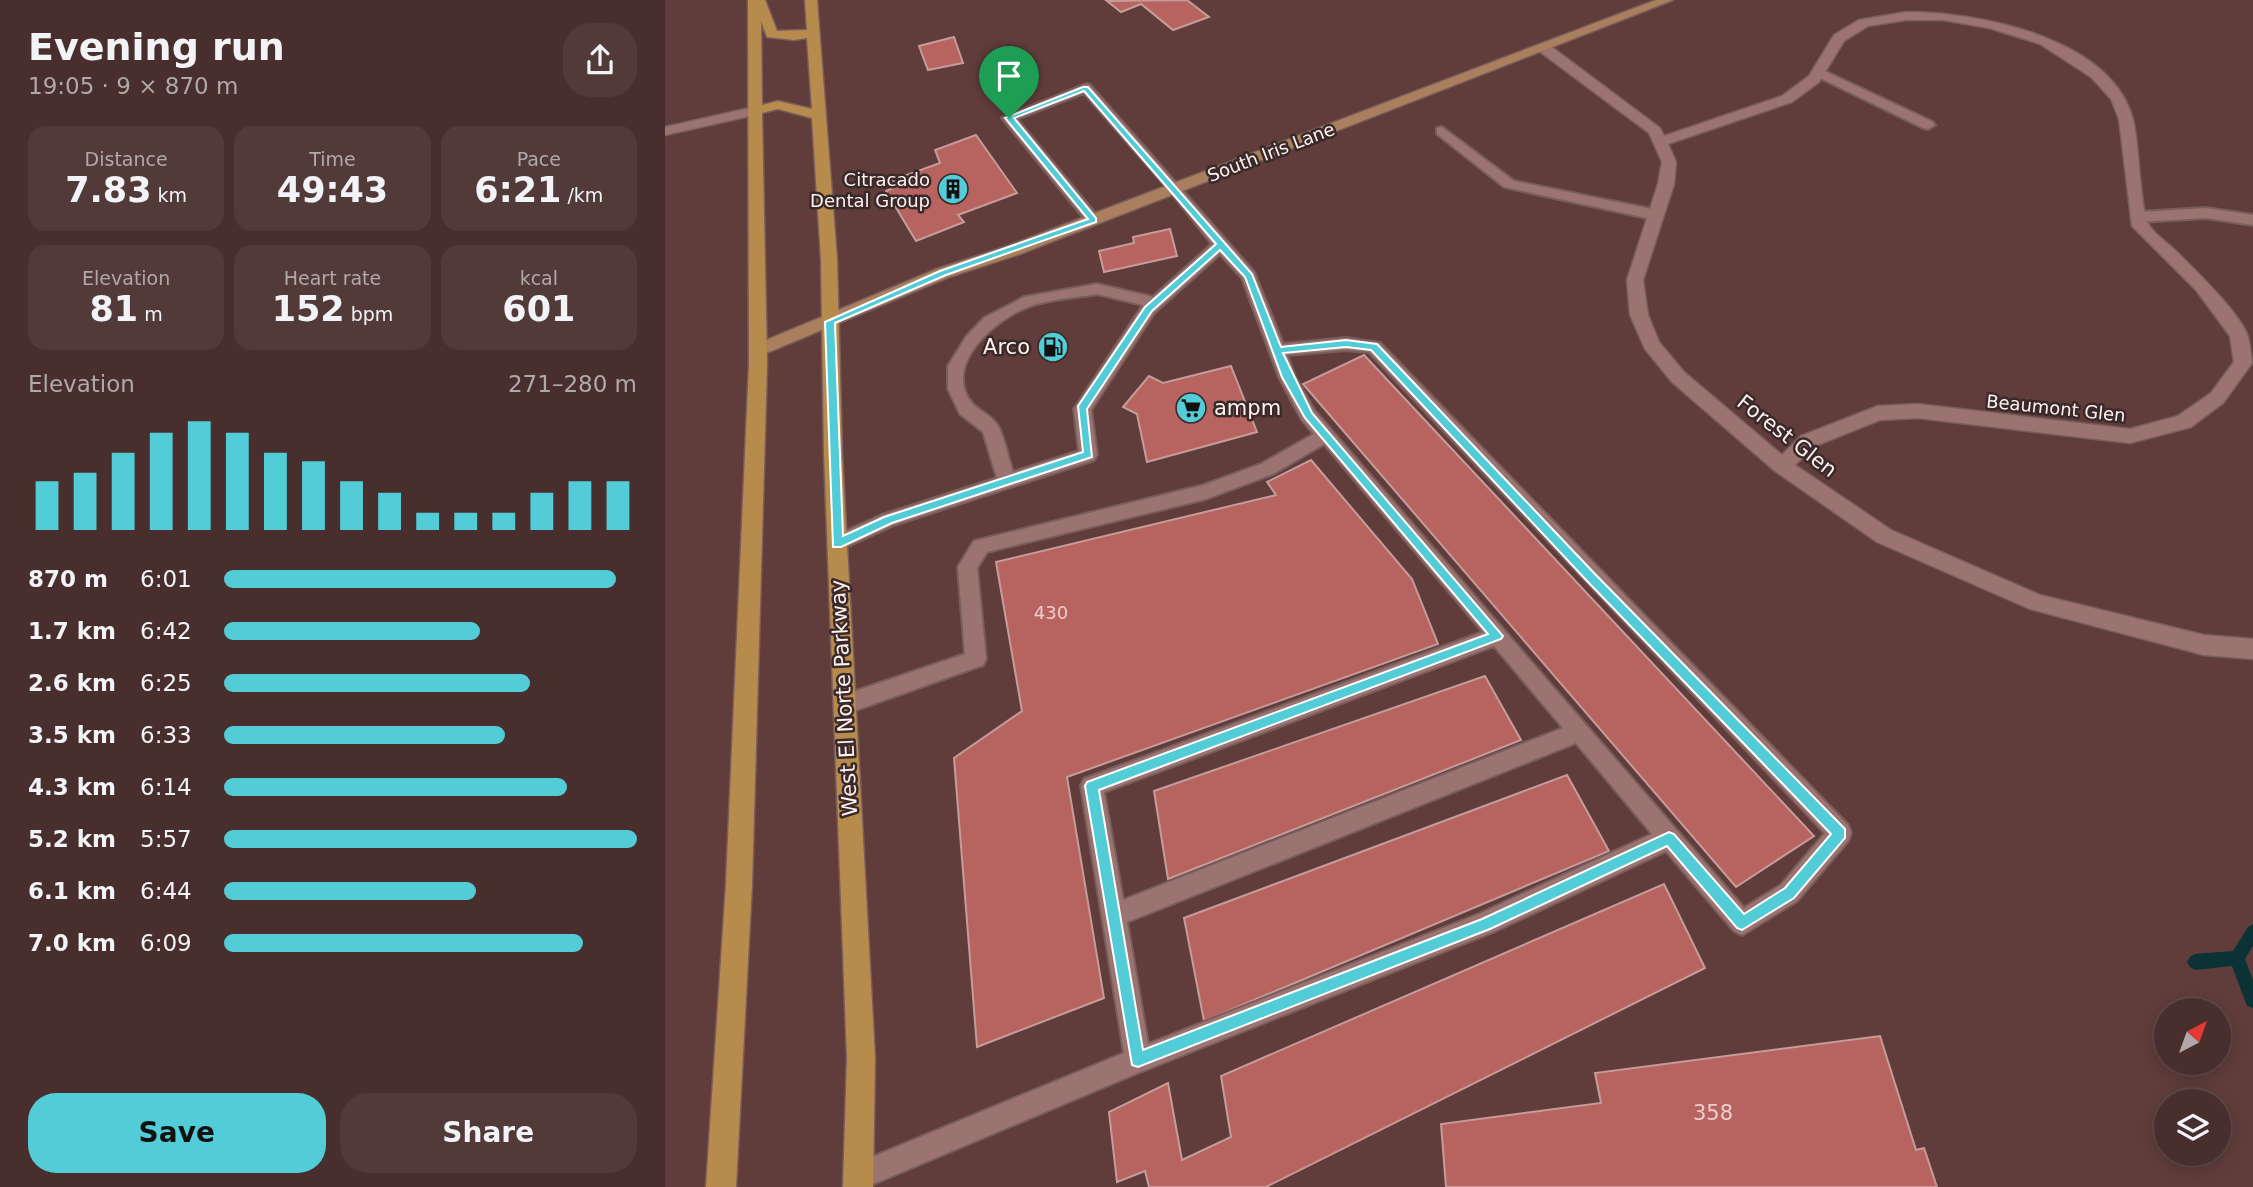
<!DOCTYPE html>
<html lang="en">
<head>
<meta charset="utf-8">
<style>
	:root { --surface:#482e2c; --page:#523a38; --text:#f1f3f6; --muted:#b1a8a9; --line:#604a48; --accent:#52ccd6 }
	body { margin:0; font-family:"DejaVu Sans",sans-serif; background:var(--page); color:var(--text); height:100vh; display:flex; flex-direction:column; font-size:26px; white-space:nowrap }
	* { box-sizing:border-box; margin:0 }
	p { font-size:23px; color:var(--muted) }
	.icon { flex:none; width:38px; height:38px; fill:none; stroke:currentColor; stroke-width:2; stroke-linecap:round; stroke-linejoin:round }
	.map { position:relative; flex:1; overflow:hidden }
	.side { display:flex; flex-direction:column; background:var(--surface); width:665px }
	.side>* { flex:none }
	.needle { width:46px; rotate:41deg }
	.buttons { position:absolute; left:1489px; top:998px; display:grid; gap:14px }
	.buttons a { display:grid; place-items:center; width:77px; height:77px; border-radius:50%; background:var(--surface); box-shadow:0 4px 18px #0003,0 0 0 2px var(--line); font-size:35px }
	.pin { position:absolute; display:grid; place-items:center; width:60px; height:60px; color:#fff; margin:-72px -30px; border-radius:50% 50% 50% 0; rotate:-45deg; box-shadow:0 0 7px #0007 }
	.pin .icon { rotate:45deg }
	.round { display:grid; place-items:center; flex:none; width:74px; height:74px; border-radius:28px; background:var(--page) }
	.overview { display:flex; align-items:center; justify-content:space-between; height:119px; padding:0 28px }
	h1 { font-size:38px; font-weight:700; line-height:52px }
	.stats { display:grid; grid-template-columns:repeat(3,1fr); gap:10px; height:119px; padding:7px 28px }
	.stats div { display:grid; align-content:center; border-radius:18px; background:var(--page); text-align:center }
	.stats b { font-size:35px; font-weight:700 }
	.stats small { font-size:19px; font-weight:400 }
	.stats p { font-size:19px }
	.chart { height:196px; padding:14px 28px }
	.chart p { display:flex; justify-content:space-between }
	.chart svg { width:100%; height:126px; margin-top:7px; stroke:var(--accent); stroke-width:6 }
	.cta { display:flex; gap:14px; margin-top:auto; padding:14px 28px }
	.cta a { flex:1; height:80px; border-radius:28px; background:var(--accent); color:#111; font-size:28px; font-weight:700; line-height:80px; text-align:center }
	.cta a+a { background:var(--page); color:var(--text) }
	ul { padding:0 28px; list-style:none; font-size:23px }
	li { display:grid; grid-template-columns:112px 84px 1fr; align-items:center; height:52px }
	li i { height:18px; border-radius:9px; background:var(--accent) }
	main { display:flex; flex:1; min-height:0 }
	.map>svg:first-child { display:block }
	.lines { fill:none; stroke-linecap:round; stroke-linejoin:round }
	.stream { fill:#0b3235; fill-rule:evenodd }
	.building { fill:#b76461; stroke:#c59c99; stroke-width:2 }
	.lane-casing { stroke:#785d5c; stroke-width:4 }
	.street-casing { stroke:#785d5c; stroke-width:3 }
	.secondary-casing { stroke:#785d5c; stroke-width:3 }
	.primary-casing { stroke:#785d5c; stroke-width:3 }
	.lane { fill:#9b7471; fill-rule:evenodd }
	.street { fill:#9b7471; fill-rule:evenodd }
	.secondary { fill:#a97f5e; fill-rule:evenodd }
	.primary { fill:#b78b4b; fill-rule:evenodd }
	.route { fill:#52ccd6; stroke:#fff; stroke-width:2; fill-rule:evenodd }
	.labels { text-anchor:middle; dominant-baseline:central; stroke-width:5; stroke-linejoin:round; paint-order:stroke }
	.far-street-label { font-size:18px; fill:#fff1f0; stroke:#392928 }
	.far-poi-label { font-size:18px; fill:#fff1f0; stroke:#392928; text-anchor:end }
	.number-label { font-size:18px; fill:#edcecc }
	.poi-label { font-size:21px; fill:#fff1f0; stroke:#392928; text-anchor:end }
	.street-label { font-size:21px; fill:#fff1f0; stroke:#392928 }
	.near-number-label { font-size:21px; fill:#edcecc }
</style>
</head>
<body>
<main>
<section class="side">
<div class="overview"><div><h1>Evening run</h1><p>19:05 · 9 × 870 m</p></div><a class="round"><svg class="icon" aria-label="share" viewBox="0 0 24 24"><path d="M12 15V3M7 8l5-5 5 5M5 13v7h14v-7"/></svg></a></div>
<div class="stats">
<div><p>Distance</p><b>7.83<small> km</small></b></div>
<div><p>Time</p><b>49:43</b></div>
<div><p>Pace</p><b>6:21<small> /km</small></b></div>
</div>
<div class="stats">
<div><p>Elevation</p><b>81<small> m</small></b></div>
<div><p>Heart rate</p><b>152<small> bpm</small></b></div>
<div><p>kcal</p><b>601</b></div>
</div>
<div class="chart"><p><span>Elevation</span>271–280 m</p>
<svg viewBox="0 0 160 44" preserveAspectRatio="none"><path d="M5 44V27M15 44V24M25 44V17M35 44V10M45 44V6M55 44V10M65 44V17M75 44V20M85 44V27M95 44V31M105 44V38M115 44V38M125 44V38M135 44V31M145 44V27M155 44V27"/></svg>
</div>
<ul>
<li><b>870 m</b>6:01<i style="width:95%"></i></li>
<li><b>1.7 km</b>6:42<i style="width:62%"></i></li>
<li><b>2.6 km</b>6:25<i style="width:74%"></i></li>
<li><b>3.5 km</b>6:33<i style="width:68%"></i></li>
<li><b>4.3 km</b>6:14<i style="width:83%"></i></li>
<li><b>5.2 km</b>5:57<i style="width:100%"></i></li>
<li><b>6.1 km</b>6:44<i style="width:61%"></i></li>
<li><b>7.0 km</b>6:09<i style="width:87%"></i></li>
</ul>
<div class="cta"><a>Save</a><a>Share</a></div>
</section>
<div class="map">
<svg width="1588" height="1187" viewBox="0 0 1588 1187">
	<rect width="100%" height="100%" fill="#603d3b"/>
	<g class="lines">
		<path class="stream" d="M1588,924V946L1580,959L1588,980V1008L1582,1006L1567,966L1530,970L1525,967L1522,962L1525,957L1530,954L1568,951L1583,927Z"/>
	</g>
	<path class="building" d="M522,0L544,17L508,30L476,4L456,12L442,1Z
		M289,37L298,63L263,70L254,46Z
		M311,135L352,193L293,215L299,222L251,241L221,191L231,187L228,180L275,163L270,150Z
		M505,229L512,256L439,272L434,251L469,243L468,237Z
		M699,355L1149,836L1071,887L638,384Z
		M566,366L592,432L482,462L472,414L458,407L484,376L498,383Z
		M646,460L747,579L773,644L402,777L439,998L312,1047L289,758L357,711L331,562L611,495L602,482Z
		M820,676L856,740L503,879L489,791Z
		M902,775L944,851L539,1021L519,918Z
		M999,884L1040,968L601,1187H484L480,1171L452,1182L444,1112L503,1083L517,1160L566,1137L556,1076Z
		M1215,1036L1251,1150L1259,1148L1272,1187H781L776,1124L936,1103L930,1073Z"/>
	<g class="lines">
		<g class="lane-casing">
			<path id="lane" d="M1153,68L1268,122L1270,125L1263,129L1258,128L1149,75L1147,72Z
				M421,84L425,85L589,272L618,344L681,338L715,343L1183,825L1186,833L1183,841L1132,901L1077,935L1069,931L1001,851L828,932L475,1072L201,1187H185L180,1177L183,1167L459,1053L416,786L419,779L818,632L659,444L608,474L541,499L322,552L312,568L321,659L318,665L180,714L173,711L170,704L173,697L300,654L293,567L309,541L539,485L596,464L649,434L637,420L614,377L577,278L555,254L489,313L426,410L432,455L429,460L229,525L172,551L165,548L163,543L165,538L217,515L332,478L318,432L295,414L283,389V366L301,337L319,318L359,297L432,284L488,297L547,244L505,191L419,93L352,119L433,217L435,220L433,223H423L337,118ZM432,294L478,305L409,409L414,451L348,472C343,458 340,439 333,426C324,411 307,411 300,391C288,356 333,318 363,307C383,299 410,298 432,294ZM681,350L704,352L1160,833L1116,885L1079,908L649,410L630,377L622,355ZM829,646L898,728L458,900L439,792ZM911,743L987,834L814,914L483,1044L462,922Z
				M777,127L849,181L991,210L998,215L991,220L839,187L772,134V128Z
				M1541,208L1588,215V225L1541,218L1473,222L1466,217L1473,212Z"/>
		</g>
		<g class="street-casing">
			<path id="street" d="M1241,12C1312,12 1447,37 1468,120C1474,141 1475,212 1484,225C1490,235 1503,243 1511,251C1528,268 1577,315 1583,337C1585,345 1586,354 1587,363L1558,403L1526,427L1465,443L1253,418L1215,420L1150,446L1130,465L1226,530L1375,595L1539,635L1588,639V659L1539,655L1365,609L1212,542L1110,471L1007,382L980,349L965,315L962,280L993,184L997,162L984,133L874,51V45H884L995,128L999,136L1117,96L1144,76L1169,35L1194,20ZM1241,20H1278L1324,28L1375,44L1426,77L1446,99L1454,119L1467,226L1531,290L1565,336L1569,362L1546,393L1513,416L1465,429L1253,404L1213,406L1136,436L1117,455L1019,372L994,342L983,315L978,280L1009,184L1011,162L1003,144L1127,102L1154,82L1179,41L1203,26Z
				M89,107L94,108V114L0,135V127Z"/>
		</g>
		<g class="secondary-casing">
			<path id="secondary" d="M991,0H1008L355,254L284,277L99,354H87L84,350L87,346L272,269L343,246Z"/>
		</g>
		<g class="primary-casing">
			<path id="primary" d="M83,0H100L112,31L142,30L140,0H152L172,259L177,453L210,1058L208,1187H178L182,1058L159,453L156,259L147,118L113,109L97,113L102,364L87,884L71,1187H41L61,884L84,364ZM96,21L102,37L129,40L142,38L147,109L113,101L97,105Z"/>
		</g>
		<use href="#lane" class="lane"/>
		<use href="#street" class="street"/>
		<use href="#secondary" class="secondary"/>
		<use href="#primary" class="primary"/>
	</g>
	<path class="route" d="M418,87H423L587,274L616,347L681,340L712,344L930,574L1180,829V838L1129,898L1077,930L1072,928L1002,846L825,929L473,1067L467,1065L420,786L422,782L823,634L640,418L617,377L580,277L555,250L487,311L422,409L427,457L227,523L176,547H168L160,322L275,271L423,219L340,118ZM419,91L551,244L480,307L413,406L418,452L219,517L178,536L170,323L281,275L431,222V218L349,118ZM681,347L706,350L922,581L1166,834L1120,888L1079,914L1009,834L1004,832L817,919L478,1050L434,790L836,639L838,636L647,413L618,353Z"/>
	<defs>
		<g id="building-disc" transform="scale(1.575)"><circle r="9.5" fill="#52ccd6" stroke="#392928"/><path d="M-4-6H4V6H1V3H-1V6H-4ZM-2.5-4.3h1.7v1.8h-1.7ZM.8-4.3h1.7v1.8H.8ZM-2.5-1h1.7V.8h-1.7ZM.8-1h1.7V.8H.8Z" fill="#111"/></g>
		<g id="fuel-disc" transform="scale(1.575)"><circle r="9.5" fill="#52ccd6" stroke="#392928"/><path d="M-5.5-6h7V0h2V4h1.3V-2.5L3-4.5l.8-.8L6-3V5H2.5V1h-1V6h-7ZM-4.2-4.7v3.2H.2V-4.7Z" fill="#111"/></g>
		<g id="supermarket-disc" transform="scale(1.575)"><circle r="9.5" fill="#52ccd6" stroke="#392928"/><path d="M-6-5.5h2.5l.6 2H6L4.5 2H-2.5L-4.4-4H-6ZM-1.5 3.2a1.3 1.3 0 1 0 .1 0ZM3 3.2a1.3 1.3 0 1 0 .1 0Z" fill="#111"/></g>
	</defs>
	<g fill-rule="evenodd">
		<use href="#building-disc" x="288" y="189"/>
		<use href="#fuel-disc" x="388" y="347"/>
		<use href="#supermarket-disc" x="526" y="408"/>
	</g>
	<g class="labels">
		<g class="far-street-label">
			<text transform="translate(606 152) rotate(-21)">South Iris Lane</text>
			<text transform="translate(1391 408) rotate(6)">Beaumont Glen</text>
		</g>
		<g class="far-poi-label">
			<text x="265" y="179">Citracado<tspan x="265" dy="21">Dental Group</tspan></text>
		</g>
		<g class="number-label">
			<text x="386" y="612">430</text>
		</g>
		<g class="poi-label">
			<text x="365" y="347">Arco</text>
			<text x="549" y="408" text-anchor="start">ampm</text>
		</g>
		<g class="street-label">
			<text transform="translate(1122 436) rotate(38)">Forest Glen</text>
			<text transform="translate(179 698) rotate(-93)">West El Norte Parkway</text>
		</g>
		<g class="near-number-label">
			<text x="1048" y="1113">358</text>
		</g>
	</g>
</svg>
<div class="buttons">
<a><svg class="needle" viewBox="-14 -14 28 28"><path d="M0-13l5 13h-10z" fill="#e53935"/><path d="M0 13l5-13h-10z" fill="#b1a8a9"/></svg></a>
<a><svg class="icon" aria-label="layers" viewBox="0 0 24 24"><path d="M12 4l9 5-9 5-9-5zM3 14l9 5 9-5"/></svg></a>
</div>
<div class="pin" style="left:344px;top:118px;background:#1e9e55"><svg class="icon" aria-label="arrive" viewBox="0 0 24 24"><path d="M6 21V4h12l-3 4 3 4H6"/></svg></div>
</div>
</main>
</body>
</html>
